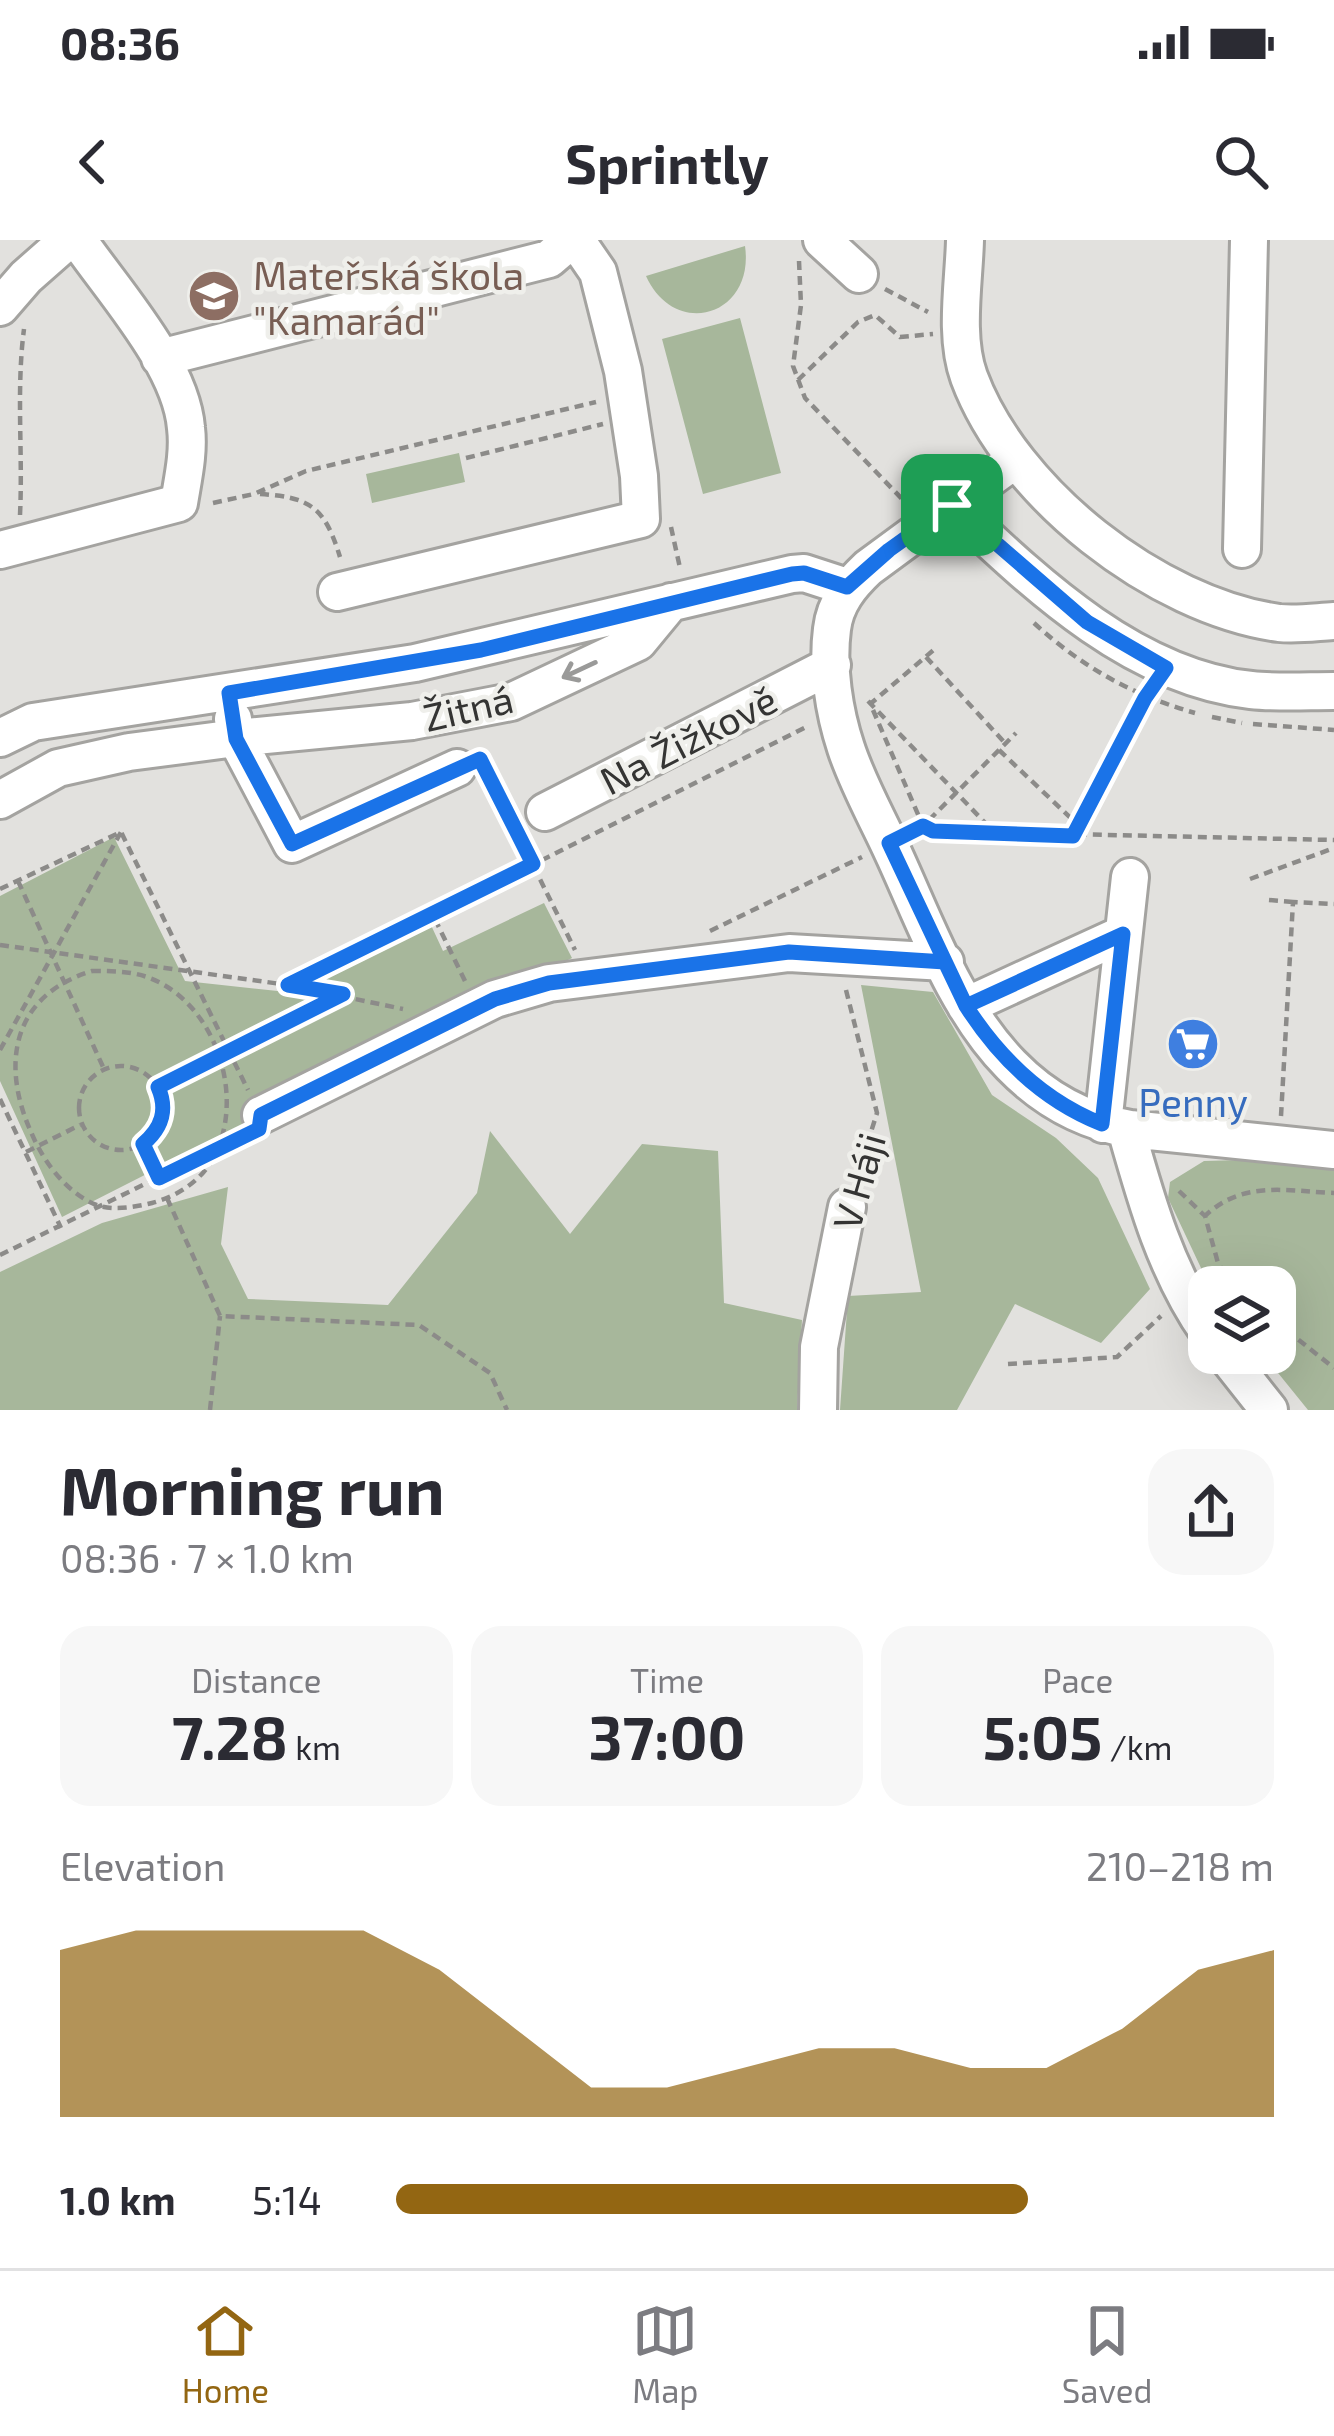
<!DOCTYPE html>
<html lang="en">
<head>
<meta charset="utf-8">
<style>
	:root { --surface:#fff; --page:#f7f7f7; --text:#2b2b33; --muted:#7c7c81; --line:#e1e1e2; --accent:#936612 }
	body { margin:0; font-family:"Exo 2",sans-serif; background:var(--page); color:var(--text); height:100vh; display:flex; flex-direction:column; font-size:45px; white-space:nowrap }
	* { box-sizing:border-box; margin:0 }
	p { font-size:39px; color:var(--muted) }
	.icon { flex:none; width:66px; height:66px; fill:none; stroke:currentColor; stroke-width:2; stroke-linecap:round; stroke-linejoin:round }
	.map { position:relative; height:1170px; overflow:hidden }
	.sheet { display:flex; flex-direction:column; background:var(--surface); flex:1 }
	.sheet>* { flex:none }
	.fabs { position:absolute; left:1188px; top:1026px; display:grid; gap:24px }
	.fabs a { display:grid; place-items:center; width:108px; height:108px; border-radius:24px; background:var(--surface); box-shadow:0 12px 48px #0002; font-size:60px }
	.pin { position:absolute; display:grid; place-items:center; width:102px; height:102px; color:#fff; margin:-51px; border-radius:24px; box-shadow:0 6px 18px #0006 }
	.round { display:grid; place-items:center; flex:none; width:126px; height:126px; border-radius:36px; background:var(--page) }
	.head { display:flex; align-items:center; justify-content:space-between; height:204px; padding:0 60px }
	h1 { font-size:66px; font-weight:700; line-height:90px }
	.metrics { display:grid; grid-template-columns:repeat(3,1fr); gap:18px; height:204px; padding:12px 60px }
	.metrics div { display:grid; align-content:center; border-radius:30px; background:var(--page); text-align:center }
	.metrics b { font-size:60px; font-weight:700 }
	.metrics small { font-size:33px; font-weight:400 }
	.metrics p { font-size:33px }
	.chart { height:336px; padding:24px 60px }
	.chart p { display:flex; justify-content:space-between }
	.chart svg { width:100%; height:216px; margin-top:12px; fill:var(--accent); opacity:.7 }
	ul { padding:0 60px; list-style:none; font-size:39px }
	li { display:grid; grid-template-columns:192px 144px 1fr; align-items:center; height:90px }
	li i { height:30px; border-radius:15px; background:var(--accent) }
	.status { display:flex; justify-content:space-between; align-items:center; height:84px; padding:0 60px; background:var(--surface); direction:ltr }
	.status svg { height:33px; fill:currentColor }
	header { display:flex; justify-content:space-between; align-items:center; height:156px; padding:0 60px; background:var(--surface); font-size:54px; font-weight:700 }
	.dock { display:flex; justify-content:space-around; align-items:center; height:168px; border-top:3px solid var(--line); background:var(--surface); font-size:33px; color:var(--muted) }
	.dock a { display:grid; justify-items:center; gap:6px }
	.dock .on { color:var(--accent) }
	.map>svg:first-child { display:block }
	.green { fill:#a7b79b }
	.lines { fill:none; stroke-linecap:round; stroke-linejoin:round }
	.minor-casing { stroke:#a4a3a0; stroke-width:42 }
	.path { stroke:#8c8b89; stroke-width:4.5; stroke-dasharray:9 6; stroke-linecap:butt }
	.minor { stroke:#fff; stroke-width:36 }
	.oneway { stroke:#9a9a99 }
	.route-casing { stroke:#fff; stroke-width:24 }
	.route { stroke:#1a73e8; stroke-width:15 }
	.labels { text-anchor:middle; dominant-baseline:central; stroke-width:9; stroke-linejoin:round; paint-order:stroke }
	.education-label { font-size:39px; fill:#785e54; stroke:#efefeb; text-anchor:start }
	.street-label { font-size:39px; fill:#343433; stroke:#efefeb }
	.shop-label { font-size:39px; fill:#366cbe; stroke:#efefeb }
</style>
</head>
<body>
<div class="status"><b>08:36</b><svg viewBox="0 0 49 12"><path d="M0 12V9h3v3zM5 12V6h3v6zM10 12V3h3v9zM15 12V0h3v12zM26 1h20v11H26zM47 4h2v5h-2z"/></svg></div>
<header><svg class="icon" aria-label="back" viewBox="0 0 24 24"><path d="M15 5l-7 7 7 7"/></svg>Sprintly<svg class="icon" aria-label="search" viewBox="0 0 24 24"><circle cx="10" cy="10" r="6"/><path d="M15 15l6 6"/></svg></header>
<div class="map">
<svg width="1334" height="1170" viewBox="0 0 1334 1170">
	<rect width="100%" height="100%" fill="#e2e1de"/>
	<path class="green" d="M745,6C755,76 675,100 646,36Z
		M740,78L781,233L703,254L662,99Z
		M459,213L465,242L372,263L366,234Z
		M114,597L185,741L287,752L430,683L443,711L544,663L572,718L62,977L0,841V656Z
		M861,745L933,752L992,855L1056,898L1098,938L1150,1049L1101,1103L1015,1064L957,1170H840L848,1056L921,1052Z
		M490,891L570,994L642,904L718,911L724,1063L802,1080L797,1170H0V1032L102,983L228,947L221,1004L248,1059L388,1065L477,953Z
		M1239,920L1334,930V1170H1308L1262,1113H1275V1047H1210L1168,958L1170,942L1204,921Z"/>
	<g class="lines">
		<g class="minor-casing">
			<path id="minor" d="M822,0L859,34
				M965,0C964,42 954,96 969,137C1012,253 1156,366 1279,383C1297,385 1316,382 1334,381
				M0,67L26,37L68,0
				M160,118L549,19L571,0
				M1016,219L868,328C850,345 835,363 832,389C827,427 834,472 846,508C858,545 879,581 895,617C927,687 956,769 1011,825C1044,859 1084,881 1130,889L1334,910
				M952,265C1035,343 1132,437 1251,450C1278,453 1307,451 1334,451
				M1242,309L1249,0
				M0,310L179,263C183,238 189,213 186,188C181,125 114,52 78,0
				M337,352L641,279L639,236L623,131L598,32L576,0
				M0,498L33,482L415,423L792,334L804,333L847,347
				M457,528L292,604L236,498L412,481L511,462L638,402L671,362
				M0,560L58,528L129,512L236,498L233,479
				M545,572L832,425
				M966,766L1123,694
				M261,875L495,759L549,743L789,713L945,722
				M1103,884L1130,637
				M1126,889C1146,960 1166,1032 1209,1093
				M1224,1113L1269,1170
				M818,1170L819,1107L847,967"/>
		</g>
		<path class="path" d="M799,21L801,65L793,126L805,158L904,261
			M885,49L928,72
			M798,140L858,82L875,75L900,97L933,94
			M466,218L603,184
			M260,254C311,257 325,268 340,317
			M213,263L254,254L306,231L596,162
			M20,275C23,213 16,150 24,89
			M671,287L680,328
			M1034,383C1082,427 1132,455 1195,473
			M926,417L1005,503
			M868,461L993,591
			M869,465L936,408
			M873,470L923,586L1016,493
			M1212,477L1242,483
			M1253,484L1334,490
			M999,510L1077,584
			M487,532L575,710
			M915,590L923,586L933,591L1334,600
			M1074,596L1146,457
			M1250,639L1334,608
			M18,641L104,829
			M0,649L121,592L248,850
			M1269,660L1293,662
			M710,691L862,617
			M0,705L288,745L403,769
			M92,731C110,731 130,731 147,737C217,762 248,861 211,922C198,943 175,957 152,963C136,967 113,971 97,965C67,954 43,921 31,892C0,823 13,755 92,731Z
			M465,741L433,675L808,486
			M293,743L433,675
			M846,750L877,873L857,936
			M0,810L121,592
			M79 868a42 42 0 1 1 84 0a42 42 0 1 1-84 0Z
			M157,847L340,756
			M0,859L61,988
			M1281,876L1293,662L1334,664
			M143,904L159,937
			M26,912L80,885
			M1179,951L1205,976
			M167,958L220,1076L419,1085L490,1133L507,1170
			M0,1015L243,896
			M1233,1047L1218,1023L1205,976C1243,940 1285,951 1334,953
			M1275,1081L1334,1128
			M1008,1124L1117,1117L1161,1076
			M210,1170L220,1076"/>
		<use href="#minor" class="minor"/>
	</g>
	<defs><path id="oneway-shaft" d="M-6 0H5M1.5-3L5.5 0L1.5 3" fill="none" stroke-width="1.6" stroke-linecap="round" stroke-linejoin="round" transform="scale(3)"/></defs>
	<use class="oneway" href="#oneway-shaft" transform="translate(579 430) rotate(155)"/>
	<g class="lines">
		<g class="route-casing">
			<path id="route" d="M952,265L889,310L847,347L804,333L792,334L481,410L229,453L236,499L292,604L480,519L533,624L288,745L343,754L158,847C168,870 162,888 143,904L159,938L259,889L261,875L495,759L549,743L789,712L945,722L966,766L1123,694L1102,884C1044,861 1000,819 966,766L889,603L923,586L933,591L1073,596L1145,458L1166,428L1087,382L952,265"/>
		</g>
		<use href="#route" class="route"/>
	</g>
	<defs>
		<g id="school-disc" transform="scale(2.7)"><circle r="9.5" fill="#8d6e63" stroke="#efefeb"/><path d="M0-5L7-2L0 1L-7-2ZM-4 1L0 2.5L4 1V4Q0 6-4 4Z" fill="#fff"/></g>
		<g id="supermarket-disc" transform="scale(2.7)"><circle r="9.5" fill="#3f7fe0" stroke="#efefeb"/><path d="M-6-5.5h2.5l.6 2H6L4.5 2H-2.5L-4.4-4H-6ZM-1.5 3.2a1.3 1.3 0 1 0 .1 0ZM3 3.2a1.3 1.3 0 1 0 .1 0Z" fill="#fff"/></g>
	</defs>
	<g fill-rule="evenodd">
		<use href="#school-disc" x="214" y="56"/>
		<use href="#supermarket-disc" x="1193" y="804"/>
	</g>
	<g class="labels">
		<g class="education-label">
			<text x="253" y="34">Mateřská škola<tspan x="253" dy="45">"Kamarád"</tspan></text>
		</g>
		<g class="street-label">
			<text transform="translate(468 467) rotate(-13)">Žitná</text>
			<text transform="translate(688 499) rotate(-27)">Na Žižkově</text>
			<text transform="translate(858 941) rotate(-74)">V Háji</text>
		</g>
		<g class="shop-label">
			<text x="1193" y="861">Penny</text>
		</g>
	</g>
</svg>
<div class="fabs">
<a><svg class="icon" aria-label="layers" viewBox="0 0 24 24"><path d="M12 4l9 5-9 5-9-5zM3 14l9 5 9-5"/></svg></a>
</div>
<div class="pin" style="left:952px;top:265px;background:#1e9e55"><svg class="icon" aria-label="arrive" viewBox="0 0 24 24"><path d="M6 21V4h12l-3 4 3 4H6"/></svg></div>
</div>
<section class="sheet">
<div class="head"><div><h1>Morning run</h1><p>08:36 · 7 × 1.0 km</p></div><a class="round"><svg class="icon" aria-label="share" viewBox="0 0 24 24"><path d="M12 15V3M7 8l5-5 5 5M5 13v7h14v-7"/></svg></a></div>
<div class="metrics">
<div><p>Distance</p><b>7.28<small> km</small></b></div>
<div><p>Time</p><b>37:00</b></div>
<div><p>Pace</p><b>5:05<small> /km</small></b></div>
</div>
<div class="chart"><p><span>Elevation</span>210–218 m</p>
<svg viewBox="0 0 160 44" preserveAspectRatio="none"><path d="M0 44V10L10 6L20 6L30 6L40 6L50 14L60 26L70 38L80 38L90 34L100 30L110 30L120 34L130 34L140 26L150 14L160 10V44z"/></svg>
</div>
<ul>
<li><b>1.0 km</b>5:14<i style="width:72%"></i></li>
</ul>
</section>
<nav class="dock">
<a class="on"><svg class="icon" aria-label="home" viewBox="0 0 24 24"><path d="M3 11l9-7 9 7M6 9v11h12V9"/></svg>Home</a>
<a><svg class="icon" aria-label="map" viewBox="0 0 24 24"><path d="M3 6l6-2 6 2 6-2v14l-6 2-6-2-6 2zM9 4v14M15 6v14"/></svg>Map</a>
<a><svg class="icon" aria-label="saved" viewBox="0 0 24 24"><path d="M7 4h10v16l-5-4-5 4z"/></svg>Saved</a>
</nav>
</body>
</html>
